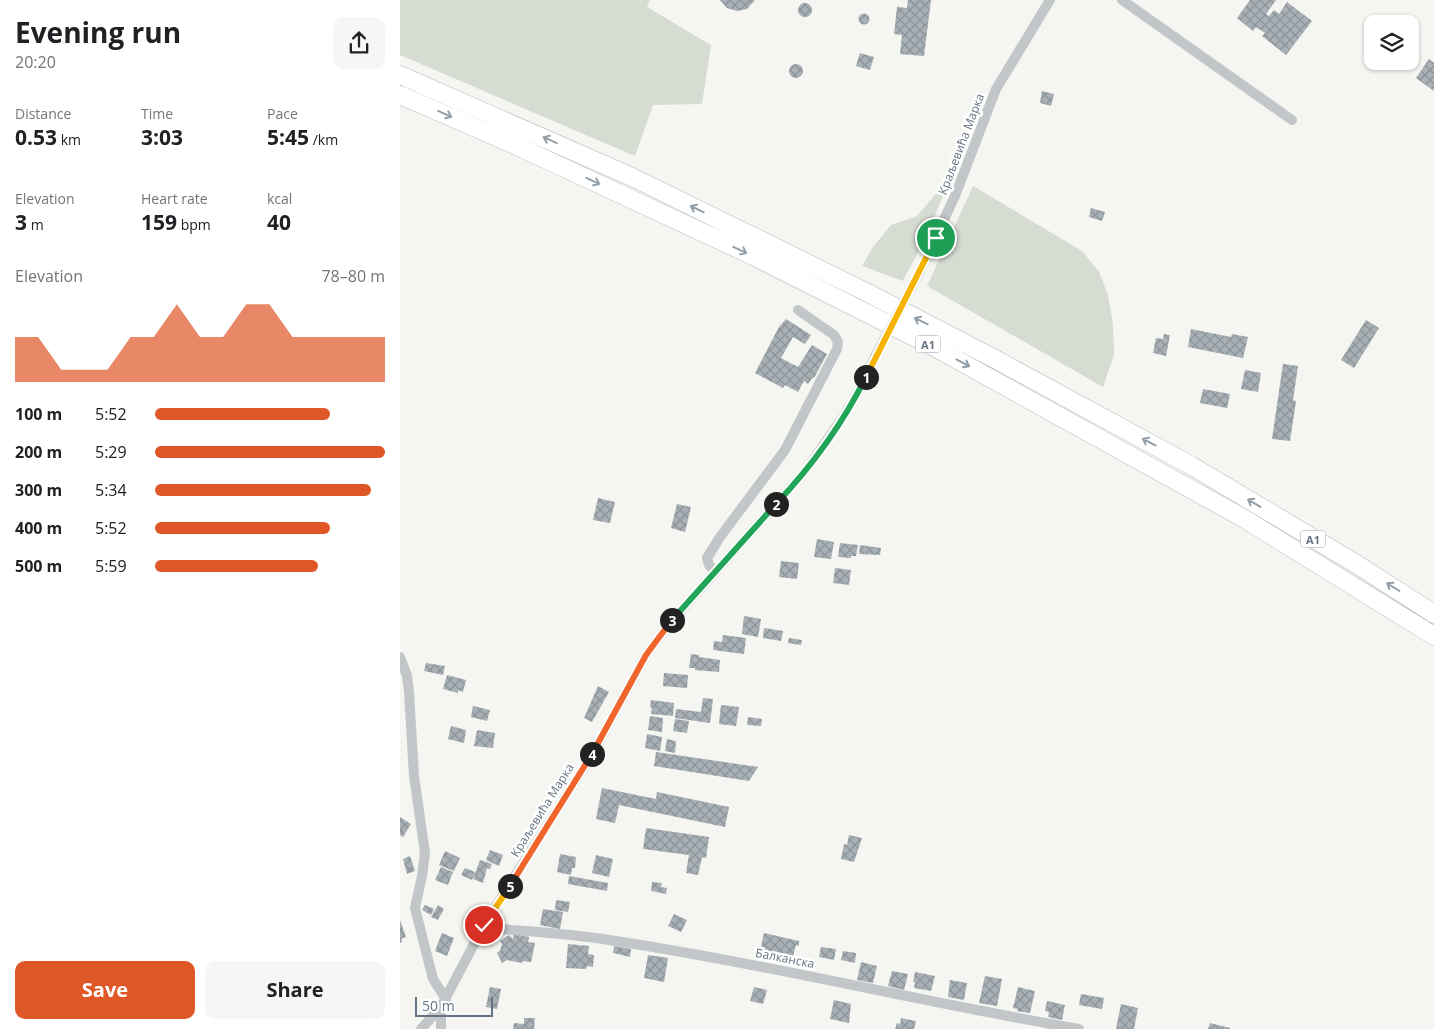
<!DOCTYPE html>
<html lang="en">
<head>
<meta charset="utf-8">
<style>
	:root { --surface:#fff; --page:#f6f6f6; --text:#202124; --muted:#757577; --accent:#df5627 }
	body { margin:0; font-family:"Open Sans",sans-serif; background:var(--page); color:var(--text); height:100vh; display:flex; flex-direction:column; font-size:19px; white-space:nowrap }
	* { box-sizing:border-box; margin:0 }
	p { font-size:16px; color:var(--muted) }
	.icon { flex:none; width:28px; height:28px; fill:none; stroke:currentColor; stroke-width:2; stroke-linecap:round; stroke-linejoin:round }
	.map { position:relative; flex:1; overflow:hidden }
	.sheet { display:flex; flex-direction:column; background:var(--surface); width:400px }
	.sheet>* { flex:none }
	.buttons { position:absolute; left:964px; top:15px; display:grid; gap:10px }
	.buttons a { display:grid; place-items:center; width:55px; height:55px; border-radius:10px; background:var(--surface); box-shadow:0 1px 4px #0004; font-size:25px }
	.scale { position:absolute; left:15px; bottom:12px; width:78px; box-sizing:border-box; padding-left:5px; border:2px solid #647482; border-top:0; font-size:14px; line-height:18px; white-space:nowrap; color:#647482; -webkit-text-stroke:4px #fff; paint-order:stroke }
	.pin { position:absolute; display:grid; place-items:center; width:42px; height:42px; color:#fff; margin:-21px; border:2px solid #fff; border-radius:50%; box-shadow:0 1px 5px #0007 }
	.km { position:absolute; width:25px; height:25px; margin:-12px; border-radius:50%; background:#222; color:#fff; font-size:14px; line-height:25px; text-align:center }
	.round { display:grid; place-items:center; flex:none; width:52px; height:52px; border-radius:10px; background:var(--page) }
	.headline { display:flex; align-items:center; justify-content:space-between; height:85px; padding:0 15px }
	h1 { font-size:28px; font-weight:700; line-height:38px }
	.figures { display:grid; grid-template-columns:repeat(3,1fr); gap:8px; height:85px; padding:5px 15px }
	.figures div { display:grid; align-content:center }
	.figures b { font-size:21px; font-weight:700 }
	.figures small { font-size:14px; font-weight:400 }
	.figures p { font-size:14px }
	.chart { height:140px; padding:10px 15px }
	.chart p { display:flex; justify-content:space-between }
	.chart svg { width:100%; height:90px; margin-top:5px; fill:var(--accent); opacity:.7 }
	.cta { display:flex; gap:10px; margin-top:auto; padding:10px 15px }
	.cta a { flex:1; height:58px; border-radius:10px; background:var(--accent); color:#fff; font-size:20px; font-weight:700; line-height:58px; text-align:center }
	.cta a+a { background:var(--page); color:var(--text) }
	ul { padding:0 15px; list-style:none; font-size:16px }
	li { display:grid; grid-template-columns:80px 60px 1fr; align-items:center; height:38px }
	li i { height:12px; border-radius:6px; background:var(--accent) }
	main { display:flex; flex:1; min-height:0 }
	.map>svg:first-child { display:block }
	.green { fill:#d6dcd2 }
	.building { fill:url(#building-cross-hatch) }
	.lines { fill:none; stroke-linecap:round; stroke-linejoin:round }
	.highway-casing { stroke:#b5b8bb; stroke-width:19 }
	.street { stroke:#c2c6c9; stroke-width:10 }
	.highway { stroke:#fff; stroke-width:18 }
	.street-bridge { stroke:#c2c6c9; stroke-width:10 }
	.oneway { stroke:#929ea8 }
	.split-1-casing { stroke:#fff; stroke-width:10 }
	.split-2-casing { stroke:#fff; stroke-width:10 }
	.split-3-casing { stroke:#fff; stroke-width:10 }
	.split-4-casing { stroke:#fff; stroke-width:10 }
	.split-5-casing { stroke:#fff; stroke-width:10 }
	.split-6-casing { stroke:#fff; stroke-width:10 }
	.split-1 { stroke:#f5b400; stroke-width:6 }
	.split-2 { stroke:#22a559; stroke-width:6 }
	.split-3 { stroke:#22a559; stroke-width:6 }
	.split-4 { stroke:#f0652b; stroke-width:6 }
	.split-5 { stroke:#f0652b; stroke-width:6 }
	.split-6 { stroke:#f5b400; stroke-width:6 }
	.labels { text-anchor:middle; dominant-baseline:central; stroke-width:5; stroke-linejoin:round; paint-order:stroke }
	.shield { fill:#fff; stroke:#929ea8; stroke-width:1 }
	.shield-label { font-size:11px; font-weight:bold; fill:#647482 }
	.street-label { font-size:12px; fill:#647482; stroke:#fff }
</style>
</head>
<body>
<main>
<section class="sheet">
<div class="headline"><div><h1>Evening run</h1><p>20:20</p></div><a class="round"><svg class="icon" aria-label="share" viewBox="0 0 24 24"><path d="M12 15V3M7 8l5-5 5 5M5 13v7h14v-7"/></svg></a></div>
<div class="figures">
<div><p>Distance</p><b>0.53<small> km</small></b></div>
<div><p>Time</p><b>3:03</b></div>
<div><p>Pace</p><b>5:45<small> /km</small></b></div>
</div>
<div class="figures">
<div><p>Elevation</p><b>3<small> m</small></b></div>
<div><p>Heart rate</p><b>159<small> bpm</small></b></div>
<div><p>kcal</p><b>40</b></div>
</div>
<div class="chart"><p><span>Elevation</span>78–80 m</p>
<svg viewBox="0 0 160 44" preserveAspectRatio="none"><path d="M0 44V22L10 22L20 38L30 38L40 38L50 22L60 22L70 6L80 22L90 22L100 6L110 6L120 22L130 22L140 22L150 22L160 22V44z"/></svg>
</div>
<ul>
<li><b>100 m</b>5:52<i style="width:76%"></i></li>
<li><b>200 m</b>5:29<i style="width:100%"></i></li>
<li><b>300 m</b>5:34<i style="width:94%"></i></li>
<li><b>400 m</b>5:52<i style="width:76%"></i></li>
<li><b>500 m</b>5:59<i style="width:71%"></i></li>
</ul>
<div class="cta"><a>Save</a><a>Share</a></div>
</section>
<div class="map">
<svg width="1034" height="1029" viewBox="0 0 1034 1029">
	<defs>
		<pattern id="building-cross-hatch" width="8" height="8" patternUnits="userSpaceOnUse" patternTransform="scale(1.25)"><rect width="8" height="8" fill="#a8b0b6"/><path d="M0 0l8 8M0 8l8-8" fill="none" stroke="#8c9499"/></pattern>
	</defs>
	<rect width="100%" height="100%" fill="#f5f5f1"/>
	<path class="green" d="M0,0H250L247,7L311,45L302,104L253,105L235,156L0,55Z
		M551,176L527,235L503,281L462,266L473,247L491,225L517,216Z
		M573,186L682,251L699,272L708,295L713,324L714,355L703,387L527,286Z"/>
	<path class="building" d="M320,0H355L347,9L337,11L327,8Z
		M508,0H531L524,56L500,54L502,35L494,34L497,7L507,8Z
		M850,0H876L866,14L869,16L874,10L879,14L887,2L912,21L886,55L862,36L865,33L856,27L853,31L837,18Z
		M398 10a7 7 0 1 1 14 0a7 7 0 1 1-14 0Z
		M458.5 19a5.5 5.5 0 1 1 11 0a5.5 5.5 0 1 1-11 0Z
		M460,53L474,57L470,70L456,66Z
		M1029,59L1034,63V91L1016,78Z
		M389 71a7 7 0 1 1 14 0a7 7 0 1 1-14 0Z
		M642,91L654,94L651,106L640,103Z
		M691,208L705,212L702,221L689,217Z
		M386,319L411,335L405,344L393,337L381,358L398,367L412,345L427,354L414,378L413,377L408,384L404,381L398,392L385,385L383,388L355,373L379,327Z
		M966,320L979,328L954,368L941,360Z
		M791,329L831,337L832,334L848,337L843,358L788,347Z
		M764,334L770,335L766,356L753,353L756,338L763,339Z
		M883,364L898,366L893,400L896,401L890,441L872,439Z
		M845,370L861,373L858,392L841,389Z
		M803,389L830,394L827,408L800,403Z
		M198,498L215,502L210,523L193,520Z
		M277,504L291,507L285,532L271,528Z
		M417,539L434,542L431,559L414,557Z
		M440,543L458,545L456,556H451V558L438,557Z
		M460,545L481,548L480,555L459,554Z
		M381,561L399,563L397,579L379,577Z
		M435,568L451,570L449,585L433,583Z
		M344,616L361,619L358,637L342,634Z
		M364,628L383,631L381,641L363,638Z
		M323,635L346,638L344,654L313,650L314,641L322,642Z
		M389,638L402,640L401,645L388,643Z
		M291,654L299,655V657L320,660L319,672L295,670V668H289Z
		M26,663L45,666L43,675L24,671Z
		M264,673L288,675L287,688L263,686Z
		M47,675L66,680L63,692L58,690V693L43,689Z
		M198,686L209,692L192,722L184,718Z
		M303,698L313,699L310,723L275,718L276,709L301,712Z
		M251,700L274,703L273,716L251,714L252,708L250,707Z
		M321,705L339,707L336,726L319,724Z
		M73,706L90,710L87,721L71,717Z
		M250,716L263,718L262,732L248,730Z
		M348,717L362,719L361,726L347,725Z
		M275,719L289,721L287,733L273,731Z
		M51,726L66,730L64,743L48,739Z
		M77,730L95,733L93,748L74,746Z
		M247,734L262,737L260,751L245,748Z
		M267,739L276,741L275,753L265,751Z
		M256,752L358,767L349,781L254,766Z
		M202,788L256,799L257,792L329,807L325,827L219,805L215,823L196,819Z
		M0,817L11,824L3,837L0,835Z
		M246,828L309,837L306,858L302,857L298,875L286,873L289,855L243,849Z
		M449,835L462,838L454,862L441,859L444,844L447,845Z
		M90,850L103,855L99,866L86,860Z
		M45,851L60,858L54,871L39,865Z
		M160,854L176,857L175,868H172L171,875L157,872Z
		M196,855L213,859L209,877L192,873Z
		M10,856L15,871L7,874L3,859Z
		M80,860L92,864L90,869L87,868L83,883L73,879Z
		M41,867L53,872L48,885L35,880Z
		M65,868L75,872L72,880L61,875Z
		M169,876L208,883L207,891L168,884Z
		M252,882L262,883L261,887L267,888L266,894L251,891Z
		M156,900L170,902L168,912L155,910Z
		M25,905L34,909L31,915L22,910Z
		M38,905L44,909L38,920L31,917Z
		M143,909L163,912L160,929L140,925Z
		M274,914L287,920L281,932L268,926Z
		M0,920L6,937L1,939L2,942L0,943Z
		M42,933L54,938L47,956L35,951Z
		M364,933L399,941V946L396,945L392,960L376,957L377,954L360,951Z
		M114,934L129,937L128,942L135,943L131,962L123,961L122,963L107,960L102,963L97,953L100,951L102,944L100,941L109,935L113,939Z
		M168,944L189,946L188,954L194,955L193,967L187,966L186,969L166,968Z
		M214,946L231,949L230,957L213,953Z
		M421,947L436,949L434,960L419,957Z
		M443,951L456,953L455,963L441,960Z
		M248,955L268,958L264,982L244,978Z
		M461,962L477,966L473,983L457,980Z
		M492,971L508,974L504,990L488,986Z
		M515,972L535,976L531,991L514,988L515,982H513Z
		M585,976L602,979L597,1006L579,1003Z
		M550,980L567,983L564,1000L548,997Z
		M90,987L101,989L97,1009L86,1007Z
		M354,987L367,990L363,1004L350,1001Z
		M618,987L635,991L630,1013L617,1011L618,1009L613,1008Z
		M681,994L704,998L702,1009L679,1005Z
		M434,1000L451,1004L449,1023L430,1019Z
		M647,1001L665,1005L662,1020L648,1017L649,1012L645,1011Z
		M721,1004L738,1008L734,1029H716Z
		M124,1018H135L134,1029H113L114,1023L124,1024Z
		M501,1018L516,1021L514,1029H495L497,1023L500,1024Z
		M810,1023L830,1028V1029H808Z"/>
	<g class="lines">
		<g class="highway-casing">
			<path id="highway" d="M0,75L232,177L468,293L595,359L792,466L958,565L1034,614
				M0,95L117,146L351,255L534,347L843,518L1034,636"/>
		</g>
		<path class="street" d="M722,0L892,120
			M519,273L555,196L596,89L650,0
			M315,572L309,565L307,558L320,537L385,450L437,349L438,342L434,335L398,310
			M0,657L7,676L9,692L14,776L25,853L22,876L15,908L33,979L46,999
			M84,925L100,929C136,932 173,934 209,940C367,964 522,1002 679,1029
			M41,1007V1029
			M21,1029L41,1007L84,925L190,758L246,655L270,623L406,470L445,414L461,387L475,357"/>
		<use href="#highway" class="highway"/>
		<path class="street-bridge" d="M475,357L519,273"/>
	</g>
	<defs><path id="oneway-shaft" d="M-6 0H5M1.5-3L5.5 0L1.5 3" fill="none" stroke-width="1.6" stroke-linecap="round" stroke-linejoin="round" transform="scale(1.25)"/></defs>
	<g class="oneway">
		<use href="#oneway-shaft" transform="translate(45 114) rotate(24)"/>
		<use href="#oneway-shaft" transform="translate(150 140) rotate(-156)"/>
		<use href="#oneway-shaft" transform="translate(193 181) rotate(25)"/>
		<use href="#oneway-shaft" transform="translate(297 209) rotate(-154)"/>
		<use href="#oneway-shaft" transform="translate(340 250) rotate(25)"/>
		<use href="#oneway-shaft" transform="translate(521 321) rotate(-153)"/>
		<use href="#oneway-shaft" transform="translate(563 363) rotate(28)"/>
		<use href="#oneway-shaft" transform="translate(749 442) rotate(-152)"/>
		<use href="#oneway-shaft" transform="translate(854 503) rotate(-149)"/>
		<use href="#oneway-shaft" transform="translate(993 587) rotate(-148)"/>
	</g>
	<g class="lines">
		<g class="split-1-casing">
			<path id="split-1" d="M466,377L536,238"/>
		</g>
		<g class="split-2-casing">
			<path id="split-2" d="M376,504C411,467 443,423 466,377"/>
		</g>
		<g class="split-3-casing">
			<path id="split-3" d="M272,620L376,504"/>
		</g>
		<g class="split-4-casing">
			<path id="split-4" d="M192,754L246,655L272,620"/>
		</g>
		<g class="split-5-casing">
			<path id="split-5" d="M110,886L192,754"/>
		</g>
		<g class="split-6-casing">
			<path id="split-6" d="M84,925L110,886"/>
		</g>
		<use href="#split-1" class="split-1"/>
		<use href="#split-2" class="split-2"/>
		<use href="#split-3" class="split-3"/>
		<use href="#split-4" class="split-4"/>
		<use href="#split-5" class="split-5"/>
		<use href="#split-6" class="split-6"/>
	</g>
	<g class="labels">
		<g class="shield">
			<rect x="515.5" y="335.5" width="25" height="17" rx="4"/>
			<rect x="900.5" y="530.5" width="25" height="17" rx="4"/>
		</g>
		<g class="shield-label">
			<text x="528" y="344">A1</text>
			<text x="913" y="539">A1</text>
		</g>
		<g class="street-label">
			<text transform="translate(561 144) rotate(-69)">Краљевића Марка</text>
			<text transform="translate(142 810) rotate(-58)">Краљевића Марка</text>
			<text transform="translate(385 958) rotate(11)">Балканска</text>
		</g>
	</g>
</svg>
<div class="buttons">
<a><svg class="icon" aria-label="layers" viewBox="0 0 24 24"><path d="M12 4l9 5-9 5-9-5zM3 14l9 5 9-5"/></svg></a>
</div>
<div class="scale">50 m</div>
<div class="pin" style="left:536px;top:238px;background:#1e9e55"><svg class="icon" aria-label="arrive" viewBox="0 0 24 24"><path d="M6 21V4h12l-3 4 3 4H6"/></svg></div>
<div class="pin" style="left:84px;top:925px;background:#d93025"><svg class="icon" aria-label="check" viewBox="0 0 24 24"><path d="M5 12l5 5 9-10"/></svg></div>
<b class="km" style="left:466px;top:377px">1</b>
<b class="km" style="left:376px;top:504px">2</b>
<b class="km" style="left:272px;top:620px">3</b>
<b class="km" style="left:192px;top:754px">4</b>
<b class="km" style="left:110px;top:886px">5</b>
</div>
</main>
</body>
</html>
